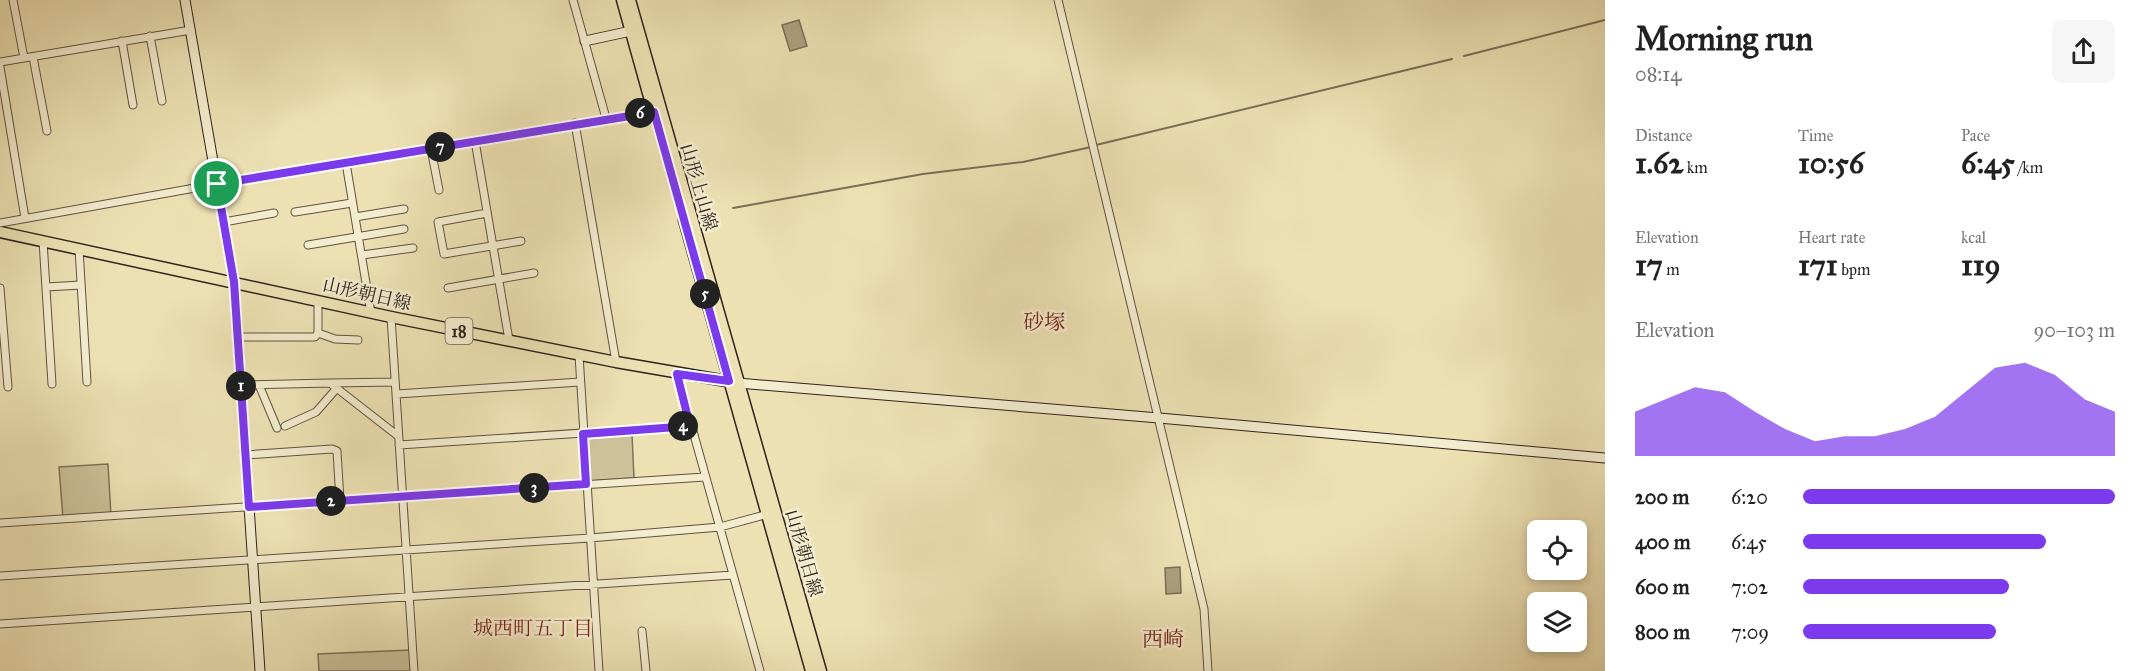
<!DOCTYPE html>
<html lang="en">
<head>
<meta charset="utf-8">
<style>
	:root { --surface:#fff; --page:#f6f6f6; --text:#222; --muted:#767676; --accent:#7c3aed }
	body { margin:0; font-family:"IM FELL Great Primer","Noto Serif JP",serif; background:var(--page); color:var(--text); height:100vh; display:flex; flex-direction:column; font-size:22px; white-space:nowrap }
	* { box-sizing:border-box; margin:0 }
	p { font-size:20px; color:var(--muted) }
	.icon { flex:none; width:33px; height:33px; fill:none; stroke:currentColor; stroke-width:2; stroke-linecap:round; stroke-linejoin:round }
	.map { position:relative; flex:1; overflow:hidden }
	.drawer { display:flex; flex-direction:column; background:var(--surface); width:540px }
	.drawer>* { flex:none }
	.controls { position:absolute; left:1527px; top:520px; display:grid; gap:12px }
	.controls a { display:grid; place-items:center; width:60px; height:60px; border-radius:9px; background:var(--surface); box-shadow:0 3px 9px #0003; font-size:30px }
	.pin { position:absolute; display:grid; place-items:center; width:51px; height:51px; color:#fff; margin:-26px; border:3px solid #fff; border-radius:50%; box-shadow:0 2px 6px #0007 }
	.km { position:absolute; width:30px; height:30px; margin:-15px; border-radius:50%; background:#222; color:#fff; font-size:16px; line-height:30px; text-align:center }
	.round { display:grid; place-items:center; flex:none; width:63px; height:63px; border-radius:9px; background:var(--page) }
	.head { display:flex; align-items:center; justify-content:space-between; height:102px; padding:0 30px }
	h1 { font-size:33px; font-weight:700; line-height:45px }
	.metrics { display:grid; grid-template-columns:repeat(3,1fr); gap:9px; height:102px; padding:6px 30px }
	.metrics div { display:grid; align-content:center }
	.metrics b { font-size:30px; font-weight:700 }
	.metrics small { font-size:16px; font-weight:400 }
	.metrics p { font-size:16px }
	.chart { height:168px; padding:12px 30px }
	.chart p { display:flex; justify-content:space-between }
	.chart svg { width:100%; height:108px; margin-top:6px; fill:var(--accent); opacity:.7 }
	ul { padding:0 30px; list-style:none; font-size:20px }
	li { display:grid; grid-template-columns:96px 72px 1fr; align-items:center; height:45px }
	li i { height:15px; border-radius:8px; background:var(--accent) }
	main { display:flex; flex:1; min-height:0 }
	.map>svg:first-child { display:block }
	.green { fill:#cdc199; stroke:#7e725a; stroke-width:1.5 }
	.water { fill:#aca080; stroke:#7a6e58; stroke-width:1.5 }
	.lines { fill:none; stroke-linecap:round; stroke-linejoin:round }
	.stream { stroke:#7a6e58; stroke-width:2 }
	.street-casing { stroke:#5e5242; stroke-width:9 }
	.secondary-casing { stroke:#2e221c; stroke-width:11 }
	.primary-casing { stroke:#2e221c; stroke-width:13 }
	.street { stroke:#f3ecce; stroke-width:7 }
	.secondary { stroke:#f3ecce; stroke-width:9 }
	.primary { stroke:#ede1b3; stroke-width:10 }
	.route-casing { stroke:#fff; stroke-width:12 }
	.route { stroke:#7c3aed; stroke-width:8 }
	.labels { text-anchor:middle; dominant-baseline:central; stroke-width:5; stroke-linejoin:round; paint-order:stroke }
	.shield { fill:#f3ecce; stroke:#695f51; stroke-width:1.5 }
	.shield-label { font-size:16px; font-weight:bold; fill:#2e221c }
	.street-label { font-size:18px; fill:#2e221c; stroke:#f3ecce }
	.neighbourhood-label { font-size:20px; fill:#7a1f14; stroke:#f3ecce }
	.quarter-label { font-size:21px; fill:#7a1f14; stroke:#f3ecce }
</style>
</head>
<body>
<main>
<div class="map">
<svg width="1605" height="671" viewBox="0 0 1605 671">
	<rect width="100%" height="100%" fill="#ede1b3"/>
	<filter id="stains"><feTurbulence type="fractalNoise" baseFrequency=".00333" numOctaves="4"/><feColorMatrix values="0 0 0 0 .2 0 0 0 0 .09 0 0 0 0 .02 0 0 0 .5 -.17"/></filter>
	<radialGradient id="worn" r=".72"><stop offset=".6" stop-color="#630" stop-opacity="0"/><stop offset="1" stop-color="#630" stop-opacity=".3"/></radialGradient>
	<path class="green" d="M632,434L634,478L589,481L586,437Z
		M108,464L111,516L63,519L59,467Z
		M410,650L411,671H319L318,654Z"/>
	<path class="water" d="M799,20L807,46L790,51L782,25Z
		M1180,567L1181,593L1166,594L1165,568Z"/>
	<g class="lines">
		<path class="stream" d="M1464,56L1605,20
			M1096,145L1452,59
			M733,208L923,174L1023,162L1091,147"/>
		<g class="street-casing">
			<path id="street" d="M13,0L24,58
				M573,0L606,118
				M1058,0L1204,609L1208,671
				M150,36L162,101
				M122,41L133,105
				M33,57L47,131
				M0,62L191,30
				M0,67L25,218
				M575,123L616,362
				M475,141L509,340
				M431,149L439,190
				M346,163L371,313
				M295,212L352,203
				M487,213L438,222L444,254L521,241
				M355,217L404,209
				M224,222L274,213
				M0,223L217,184L654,112
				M43,241L52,384
				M308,245L404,229
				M79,249L87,382
				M362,255L413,248
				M46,287L81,285
				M0,288L8,387
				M448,288L534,273
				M391,317L414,671
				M318,333L335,339L358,340
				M237,337H315L318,333V300
				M579,355L599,671
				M677,374L760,671
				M330,383L395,382
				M241,385L330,383L398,436
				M259,385L277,428
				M397,394L580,382
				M285,426L316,412L337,388
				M399,445L690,426
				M245,455L332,449L337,451L340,501
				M0,523L705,477
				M0,576L590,538L720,527L768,514
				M0,624L733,575
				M642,631L646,671"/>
		</g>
		<g class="secondary-casing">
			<path id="secondary" d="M185,0L234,282L260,671
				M585,41L631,31
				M738,383L1159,418L1605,458"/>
		</g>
		<g class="primary-casing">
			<path id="primary" d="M622,0L651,104
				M630,0L821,671
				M684,220L811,671
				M0,232L391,317L616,362L738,383"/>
		</g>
		<use href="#street" class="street"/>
		<use href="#secondary" class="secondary"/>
		<use href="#primary" class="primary"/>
	</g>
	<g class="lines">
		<g class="route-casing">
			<path id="route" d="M654,112L729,381L677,374L690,426L583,434L586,484L249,507L234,282L217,184Z"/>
		</g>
		<use href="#route" class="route"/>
	</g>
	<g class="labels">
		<rect class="shield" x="445.5" y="318" width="27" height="26" rx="4.5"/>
		<g class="shield-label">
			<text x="459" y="331">18</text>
		</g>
		<g class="street-label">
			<text transform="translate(699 187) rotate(74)">山形上山線</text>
			<text transform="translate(367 294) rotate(13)">山形朝日線</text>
			<text transform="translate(804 553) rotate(74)">山形朝日線</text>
		</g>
		<g class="neighbourhood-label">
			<text x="533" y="628">城西町五丁目</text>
		</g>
		<g class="quarter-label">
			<text x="1044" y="322">砂塚</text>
			<text x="1163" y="639">西崎</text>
		</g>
	</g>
	<rect width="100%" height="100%" filter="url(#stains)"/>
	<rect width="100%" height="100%" fill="url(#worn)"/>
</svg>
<div class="controls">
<a><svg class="icon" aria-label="locate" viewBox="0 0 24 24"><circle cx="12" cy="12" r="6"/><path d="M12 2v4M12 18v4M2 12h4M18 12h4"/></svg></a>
<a><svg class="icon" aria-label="layers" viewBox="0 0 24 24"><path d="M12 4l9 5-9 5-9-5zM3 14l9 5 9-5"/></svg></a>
</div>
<div class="pin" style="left:217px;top:184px;background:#1e9e55"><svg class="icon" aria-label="arrive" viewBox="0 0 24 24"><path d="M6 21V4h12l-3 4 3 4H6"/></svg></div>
<b class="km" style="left:241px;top:386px">1</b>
<b class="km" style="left:331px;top:501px">2</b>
<b class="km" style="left:534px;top:488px">3</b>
<b class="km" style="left:683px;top:426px">4</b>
<b class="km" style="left:705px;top:294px">5</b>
<b class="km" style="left:640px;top:113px">6</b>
<b class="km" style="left:440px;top:147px">7</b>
</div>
<section class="drawer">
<div class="head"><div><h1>Morning run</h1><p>08:14</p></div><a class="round"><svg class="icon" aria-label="share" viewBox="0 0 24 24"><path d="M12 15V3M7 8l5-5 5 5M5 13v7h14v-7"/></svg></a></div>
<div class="metrics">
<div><p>Distance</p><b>1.62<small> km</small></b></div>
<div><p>Time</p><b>10:56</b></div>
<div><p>Pace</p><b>6:45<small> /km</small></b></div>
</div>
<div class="metrics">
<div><p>Elevation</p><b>17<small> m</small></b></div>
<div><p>Heart rate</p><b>171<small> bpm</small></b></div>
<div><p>kcal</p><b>119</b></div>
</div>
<div class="chart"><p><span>Elevation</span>90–103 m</p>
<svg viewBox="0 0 160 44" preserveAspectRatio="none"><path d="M0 44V26L10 21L20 16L30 18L40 26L50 33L60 38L70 36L80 36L90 33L100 28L110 18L120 8L130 6L140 11L150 21L160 26V44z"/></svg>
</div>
<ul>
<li><b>200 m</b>6:20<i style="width:100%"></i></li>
<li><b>400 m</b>6:45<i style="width:78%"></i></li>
<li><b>600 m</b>7:02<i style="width:66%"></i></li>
<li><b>800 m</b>7:09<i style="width:62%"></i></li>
</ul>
</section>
</main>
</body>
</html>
